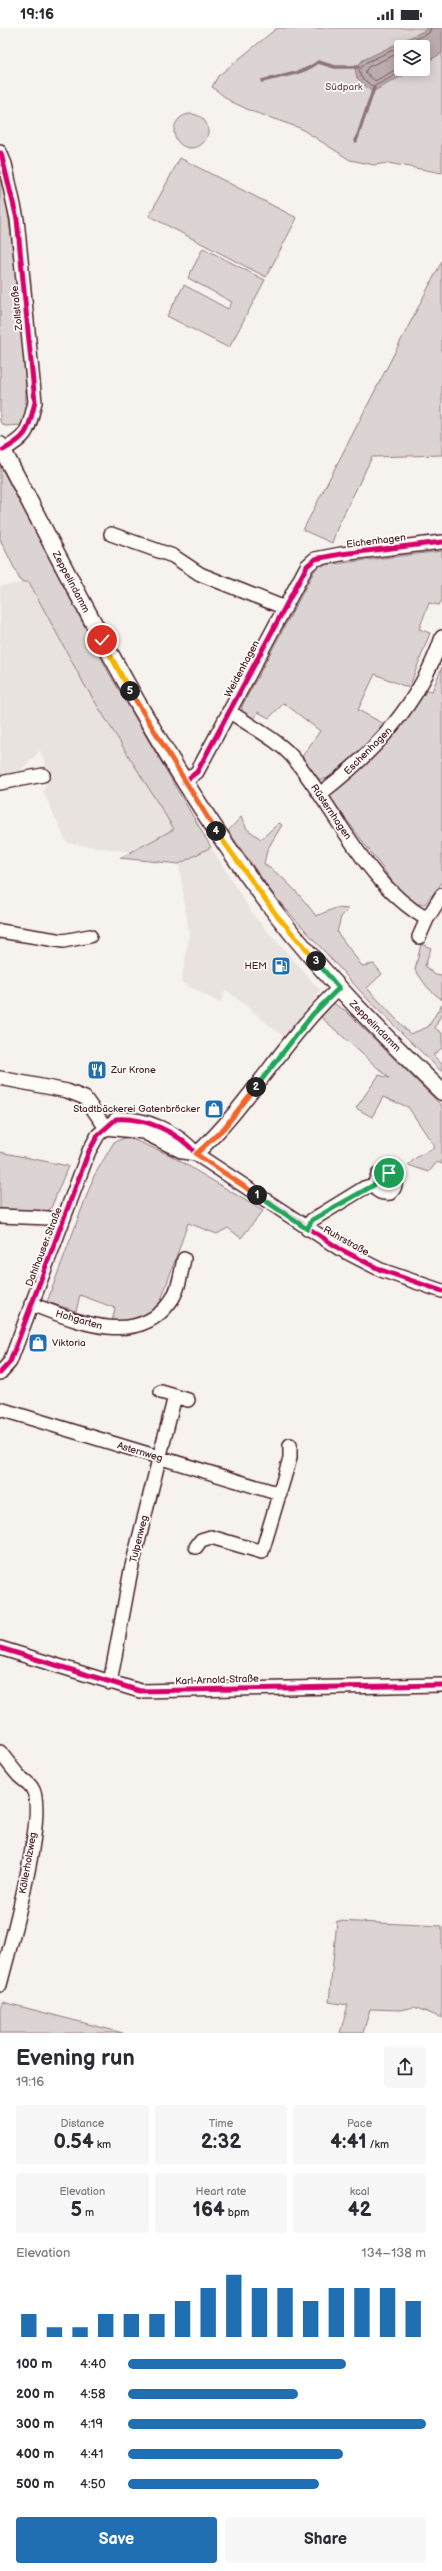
<!DOCTYPE html>
<html lang="en">
<head>
<meta charset="utf-8">
<style>
	:root { --surface:#fff; --page:#f7f7f7; --text:#2b2b33; --muted:#7c7c81; --accent:#1f6fb2 }
	body { margin:0; font-family:"Balsamiq Sans",sans-serif; background:var(--page); color:var(--text); height:100vh; display:flex; flex-direction:column; font-size:15px; white-space:nowrap }
	* { box-sizing:border-box; margin:0 }
	p { font-size:13px; color:var(--muted) }
	.icon { flex:none; width:22px; height:22px; fill:none; stroke:currentColor; stroke-width:2; stroke-linecap:round; stroke-linejoin:round }
	.map { position:relative; height:2005px; overflow:hidden }
	.side { display:flex; flex-direction:column; background:var(--surface); flex:1 }
	.side>* { flex:none }
	.fabs { position:absolute; left:394px; top:12px; display:grid; gap:8px }
	.fabs a { display:grid; place-items:center; width:36px; height:36px; border-radius:4px; background:var(--surface); box-shadow:0 2px 10px #0003; font-size:20px }
	.pin { position:absolute; display:grid; place-items:center; width:34px; height:34px; color:#fff; margin:-17px; border:2px solid #fff; border-radius:50%; box-shadow:0 1px 4px #0007 }
	.km { position:absolute; width:20px; height:20px; margin:-10px; border-radius:50%; background:#222; color:#fff; font-size:11px; line-height:20px; text-align:center }
	.round { display:grid; place-items:center; flex:none; width:42px; height:42px; border-radius:4px; background:var(--page) }
	.headline { display:flex; align-items:center; justify-content:space-between; height:68px; padding:0 16px }
	h1 { font-size:22px; font-weight:800; line-height:30px }
	.figures { display:grid; grid-template-columns:repeat(3,1fr); gap:6px; height:68px; padding:4px 16px }
	.figures div { display:grid; align-content:center; border-radius:4px; background:var(--page); text-align:center }
	.figures b { font-size:20px; font-weight:800 }
	.figures small { font-size:11px; font-weight:400 }
	.figures p { font-size:11px }
	.chart { height:112px; padding:8px 16px }
	.chart p { display:flex; justify-content:space-between }
	.chart svg { width:100%; height:72px; margin-top:4px; stroke:var(--accent); stroke-width:6 }
	.primary-button { display:flex; gap:8px; margin-top:auto; padding:8px 16px }
	.primary-button a { flex:1; height:46px; border-radius:4px; background:var(--accent); color:#fff; font-size:16px; font-weight:800; line-height:46px; text-align:center }
	.primary-button a+a { background:var(--page); color:var(--text) }
	ul { padding:0 16px; list-style:none; font-size:13px }
	li { display:grid; grid-template-columns:64px 48px 1fr; align-items:center; height:30px }
	li i { height:10px; border-radius:5px; background:var(--accent) }
	.status { display:flex; justify-content:space-between; align-items:center; height:28px; padding:0 20px; background:var(--surface); direction:ltr }
	.status svg { height:11px; fill:currentColor }
	.map>svg:first-child { display:block }
	.built { fill:#e9e3e0 }
	.green { fill:#dcd4d2; stroke:#937a7e; fill-rule:evenodd }
	.water { fill:#bbabac; stroke:#8e7378 }
	.lines { fill:none; stroke-linecap:round; stroke-linejoin:round }
	.shore { stroke:#77575f; stroke-width:1 }
	.stream { stroke:#8e7378; stroke-width:3.5 }
	.minor-casing { stroke:#4a1f2b; stroke-width:16 }
	.major-casing { stroke:#4a1f2b; stroke-width:19 }
	.minor { stroke:#fdfcf7; stroke-width:13 }
	.major { stroke:#fdfcf7; stroke-width:16 }
	.cycleway-casing { stroke:#fdfcf7; stroke-width:8 }
	.cycleway { stroke:#d6006c; stroke-width:5 }
	.split-1-casing { stroke:#fff; stroke-width:8 }
	.split-2-casing { stroke:#fff; stroke-width:8 }
	.split-3-casing { stroke:#fff; stroke-width:8 }
	.split-4-casing { stroke:#fff; stroke-width:8 }
	.split-5-casing { stroke:#fff; stroke-width:8 }
	.split-6-casing { stroke:#fff; stroke-width:8 }
	.split-1 { stroke:#22a559; stroke-width:5 }
	.split-2 { stroke:#f0652b; stroke-width:5 }
	.split-3 { stroke:#22a559; stroke-width:5 }
	.split-4 { stroke:#f5b400; stroke-width:5 }
	.split-5 { stroke:#f0652b; stroke-width:5 }
	.split-6 { stroke:#f5b400; stroke-width:5 }
	.labels { text-anchor:middle; dominant-baseline:central; stroke-width:3.5; stroke-linejoin:round; paint-order:stroke }
	.park-label { font-size:10px; fill:#6e4c55; stroke:#fdfcf7 }
	.street-label { font-size:10px; fill:#4a1f2b; stroke:#fdfcf7 }
	.poi-label { font-size:10px; fill:#4a1f2b; stroke:#fdfcf7; text-anchor:end }
</style>
</head>
<body>
<div class="status"><b>19:16</b><svg viewBox="0 0 49 12"><path d="M0 12V9h3v3zM5 12V6h3v6zM10 12V3h3v9zM15 12V0h3v12zM26 1h20v11H26zM47 4h2v5h-2z"/></svg></div>
<div class="map">
<svg width="442" height="2005" viewBox="0 0 442 2005">
	<rect width="100%" height="100%" fill="#f6f3ef"/>
	<filter id="ink" filterUnits="userSpaceOnUse"><feTurbulence type="fractalNoise" baseFrequency=".025" numOctaves="2"/><feDisplacementMap in="SourceGraphic" scale="8" xChannelSelector="R" yChannelSelector="G"/><feConvolveMatrix kernelMatrix="1 2 1 2 8 2 1 2 1" color-interpolation-filters="sRGB"/></filter>
	<g filter="url(#ink)">
		<path class="built" d="M29,554L84,656L174,801L130,824L67,815L43,763L51,748L40,723L17,746H0V558Z
			M211,819L254,888L321,963L284,1009L226,962L220,975L181,954L189,907L179,836Z"/>
		<path class="green" d="M277,0H442V145L388,135L374,137L350,132L300,100L251,83L230,73L212,59L218,48ZM401,19H423V41H401Z
			M174 103a17 17 0 1 1 34 0a17 17 0 1 1-34 0Z
			M180,130L297,190L266,249L149,188Z
			M0,138L3,147C13,228 30,316 25,397L5,398L0,394Z
			M203,220L265,252L229,320L167,288L184,257L228,281L232,274L188,250Z
			M442,233V427L372,429L338,498L332,515L303,502Z
			M0,437L109,645L211,819L179,836L120,830L174,801L84,656L29,554H21L0,511Z
			M442,523V572L439,577L429,575L419,601L430,605L409,660L375,646L358,682L386,697L368,716L328,750L321,752L314,747L301,730L320,703L284,675L269,690L258,684L254,692L242,684V678L317,538Z
			M442,639V855L425,876H415L398,861L329,768L424,661L432,663Z
			M241,789L247,801L261,811L279,795L282,797L267,822L264,836C285,849 301,868 316,888L336,880L349,881L341,889L337,904L362,938L374,936L382,946L367,960L410,1006L428,999L442,976V984L435,1000L442,1005V1020L433,1027L442,1036V1044L372,976L276,870L228,803Z
			M421,916L431,920L425,938L435,947L442,948V972L428,960L415,942Z
			M333,975L346,983L442,1078V1136L437,1134L429,1144L408,1137L417,1129L435,1119L408,1079L383,1069L372,1089L356,1080L379,1047L389,1050L321,989Z
			M127,1109L170,1127L263,1183L241,1210L228,1200L217,1206L188,1195L158,1281L134,1291L112,1294L115,1280L80,1267L76,1283L47,1274L94,1148L114,1114Z
			M0,1124L68,1138L51,1180L47,1183L0,1181Z
			M337,1893L442,1898V1990L414,1979L400,1982L370,1981L363,2005H340L348,1977L329,1974Z
			M3,1974L123,2005H0V1980Z"/>
		<path class="water" d="M430,0H442V25L423,36V19H401V41H415L372,64L357,50L355,40L363,32Z"/>
		<g class="lines">
			<path class="shore" d="M401,24L368,39L365,44L375,53L401,39
				M407,41L373,59L361,49L359,42L365,35L429,5L431,0"/>
			<path class="stream" d="M262,53C280,48 304,46 318,34L335,39H358
				M356,113L374,60"/>
			<g class="minor-casing">
				<path id="minor" d="M0,124L5,136L17,191L35,374C28,402 29,408 3,422
					M111,506L173,528L200,546L285,580
					M229,683C251,699 278,711 295,732C338,785 366,856 427,891
					M184,754L197,744L307,538L315,531L341,526L442,514
					M0,755L43,747
					M320,766C375,724 420,675 442,609
					M0,903L63,913L90,908
					M419,909L427,891L442,867
					M0,1050L67,1063L85,1070L106,1100
					M106,1100L143,1104L183,1124L196,1126
					M196,1126C250,1076 285,1010 339,960
					M0,1188L48,1190L62,1194
					M307,1201L312,1192L364,1160L374,1157C377,1164 381,1166 390,1165C402,1155 391,1143 378,1147L374,1157
					M31,1276C74,1292 136,1321 170,1274C179,1263 181,1244 184,1231
					M0,1345L10,1334L89,1123L98,1107L116,1091C144,1089 179,1104 196,1126L340,1221L381,1242L442,1263
					M161,1364L188,1372
					M0,1381L280,1466
					M196,1519L201,1512L211,1509L262,1524L290,1430V1417
					M0,1620L140,1663L442,1657
					M110,1655L131,1542L175,1368
					M0,1724C6,1732 12,1740 19,1748C23,1752 29,1755 32,1760C49,1784 8,1925 0,1957"/>
			</g>
			<g class="major-casing">
				<path id="major" d="M0,417C84,577 164,741 275,884C325,949 383,1007 442,1064"/>
			</g>
			<use href="#minor" class="minor"/>
			<use href="#major" class="major"/>
			<g class="cycleway-casing">
				<path id="cycleway" d="M1,125L17,191L35,374C28,402 29,408 3,422
					M184,754L197,744L307,538L315,531L341,526L442,514
					M0,1345L10,1334L89,1123L98,1107L116,1091C144,1089 179,1104 196,1126L340,1221L381,1242L442,1263
					M0,1620L140,1663L442,1657"/>
			</g>
			<use href="#cycleway" class="cycleway"/>
		</g>
	</g>
	<g class="lines" filter="url(#ink)">
		<g class="split-1-casing">
			<path id="split-1" d="M257,1167L307,1201L312,1192L374,1157L378,1146L389,1145"/>
		</g>
		<g class="split-2-casing">
			<path id="split-2" d="M256,1059L224,1100L196,1126L257,1167"/>
		</g>
		<g class="split-3-casing">
			<path id="split-3" d="M256,1059L313,986L339,960L316,933"/>
		</g>
		<g class="split-4-casing">
			<path id="split-4" d="M216,803L275,885L316,933"/>
		</g>
		<g class="split-5-casing">
			<path id="split-5" d="M130,663L216,803"/>
		</g>
		<g class="split-6-casing">
			<path id="split-6" d="M102,612L130,663"/>
		</g>
		<use href="#split-1" class="split-1"/>
		<use href="#split-2" class="split-2"/>
		<use href="#split-3" class="split-3"/>
		<use href="#split-4" class="split-4"/>
		<use href="#split-5" class="split-5"/>
		<use href="#split-6" class="split-6"/>
	</g>
	<defs>
		<g id="fuel-square" transform="scale(1)"><rect x="-9" y="-9" width="18" height="18" rx="4" fill="#1f6fb2" stroke="#fdfcf7"/><path d="M-5.5-6h7V0h2V4h1.3V-2.5L3-4.5l.8-.8L6-3V5H2.5V1h-1V6h-7ZM-4.2-4.7v3.2H.2V-4.7Z" fill="#fff"/></g>
		<g id="restaurant-square" transform="scale(1)"><rect x="-9" y="-9" width="18" height="18" rx="4" fill="#1f6fb2" stroke="#fdfcf7"/><path d="M-5-6h1v4h1v-4h1v4h1v-4h1v5L-1.5 .5V6h-2V.5L-5-1ZM5-6V6H3V1.5H1.5Q1.5-4 5-6Z" fill="#fff"/></g>
		<g id="shop-square" transform="scale(1)"><rect x="-9" y="-9" width="18" height="18" rx="4" fill="#1f6fb2" stroke="#fdfcf7"/><path d="M-5-2.5h2.3a2.7 3.5 0 0 1 5.4 0H5L5.5 6h-11ZM-1.5-2.5h3a1.5 2.3 0 0 0-3 0Z" fill="#fff"/></g>
	</defs>
	<g fill-rule="evenodd">
		<use href="#fuel-square" x="281" y="938"/>
		<use href="#restaurant-square" x="97" y="1042"/>
		<use href="#shop-square" x="214" y="1081"/>
		<use href="#shop-square" x="38" y="1315"/>
	</g>
	<g class="labels">
		<g class="park-label">
			<text x="344" y="59">Südpark</text>
		</g>
		<g class="street-label">
			<text transform="translate(17 280) rotate(-96)">Zollstraße</text>
			<text transform="translate(376 513) rotate(-7)">Eichenhagen</text>
			<text transform="translate(71 554) rotate(62)">Zeppelindamm</text>
			<text transform="translate(242 641) rotate(-62)">Weidenhagen</text>
			<text transform="translate(368 723) rotate(-45)">Eschenhagen</text>
			<text transform="translate(331 784) rotate(56)">Rüsternhagen</text>
			<text transform="translate(375 998) rotate(45)">Zeppelindamm</text>
			<text transform="translate(346 1213) rotate(29)">Ruhrstraße</text>
			<text transform="translate(44 1219) rotate(-69)">Dahlhauser Straße</text>
			<text transform="translate(79 1292) rotate(16)">Hohgarten</text>
			<text transform="translate(140 1424) rotate(17)">Asternweg</text>
			<text transform="translate(139 1511) rotate(-76)">Tulpenweg</text>
			<text transform="translate(217 1652) rotate(-2)">Karl-Arnold-Straße</text>
			<text transform="translate(28 1835) rotate(-80)">Köllerholzweg</text>
		</g>
		<g class="poi-label">
			<text x="267" y="938">HEM</text>
			<text x="111" y="1042" text-anchor="start">Zur Krone</text>
			<text x="200" y="1081">Stadtbäckerei Gatenbröcker</text>
			<text x="52" y="1315" text-anchor="start">Viktoria</text>
		</g>
	</g>
</svg>
<div class="fabs">
<a><svg class="icon" aria-label="layers" viewBox="0 0 24 24"><path d="M12 4l9 5-9 5-9-5zM3 14l9 5 9-5"/></svg></a>
</div>
<div class="pin" style="left:389px;top:1145px;background:#1e9e55"><svg class="icon" aria-label="arrive" viewBox="0 0 24 24"><path d="M6 21V4h12l-3 4 3 4H6"/></svg></div>
<div class="pin" style="left:102px;top:612px;background:#d93025"><svg class="icon" aria-label="check" viewBox="0 0 24 24"><path d="M5 12l5 5 9-10"/></svg></div>
<b class="km" style="left:257px;top:1167px">1</b>
<b class="km" style="left:256px;top:1059px">2</b>
<b class="km" style="left:316px;top:933px">3</b>
<b class="km" style="left:216px;top:803px">4</b>
<b class="km" style="left:130px;top:663px">5</b>
</div>
<section class="side">
<div class="headline"><div><h1>Evening run</h1><p>19:16</p></div><a class="round"><svg class="icon" aria-label="share" viewBox="0 0 24 24"><path d="M12 15V3M7 8l5-5 5 5M5 13v7h14v-7"/></svg></a></div>
<div class="figures">
<div><p>Distance</p><b>0.54<small> km</small></b></div>
<div><p>Time</p><b>2:32</b></div>
<div><p>Pace</p><b>4:41<small> /km</small></b></div>
</div>
<div class="figures">
<div><p>Elevation</p><b>5<small> m</small></b></div>
<div><p>Heart rate</p><b>164<small> bpm</small></b></div>
<div><p>kcal</p><b>42</b></div>
</div>
<div class="chart"><p><span>Elevation</span>134–138 m</p>
<svg viewBox="0 0 160 44" preserveAspectRatio="none"><path d="M5 44V30M15 44V38M25 44V38M35 44V30M45 44V30M55 44V30M65 44V22M75 44V14M85 44V6M95 44V14M105 44V14M115 44V22M125 44V14M135 44V14M145 44V14M155 44V22"/></svg>
</div>
<ul>
<li><b>100 m</b>4:40<i style="width:73%"></i></li>
<li><b>200 m</b>4:58<i style="width:57%"></i></li>
<li><b>300 m</b>4:19<i style="width:100%"></i></li>
<li><b>400 m</b>4:41<i style="width:72%"></i></li>
<li><b>500 m</b>4:50<i style="width:64%"></i></li>
</ul>
<div class="primary-button"><a>Save</a><a>Share</a></div>
</section>
</body>
</html>
